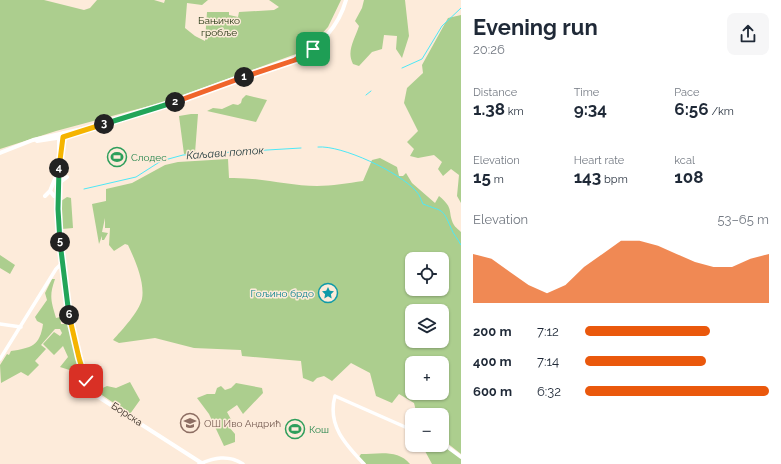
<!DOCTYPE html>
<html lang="en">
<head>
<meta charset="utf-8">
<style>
	:root { --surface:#fff; --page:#f6f6f7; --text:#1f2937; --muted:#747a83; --accent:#ea580c }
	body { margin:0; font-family:Raleway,sans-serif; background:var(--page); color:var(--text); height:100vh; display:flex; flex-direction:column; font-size:15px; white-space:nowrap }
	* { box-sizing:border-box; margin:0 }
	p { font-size:13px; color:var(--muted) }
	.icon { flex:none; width:22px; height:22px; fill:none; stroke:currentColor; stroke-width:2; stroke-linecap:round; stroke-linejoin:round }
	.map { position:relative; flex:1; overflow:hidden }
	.drawer { display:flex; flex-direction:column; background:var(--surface); width:320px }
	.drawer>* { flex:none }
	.buttons { position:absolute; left:405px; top:252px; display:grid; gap:8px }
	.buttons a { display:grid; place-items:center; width:44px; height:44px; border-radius:8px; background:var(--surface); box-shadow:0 1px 3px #0004; font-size:20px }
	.pin { position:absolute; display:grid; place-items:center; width:34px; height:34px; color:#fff; margin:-17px; border-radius:8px; box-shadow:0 2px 6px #0006 }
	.km { position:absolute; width:20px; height:20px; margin:-10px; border-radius:50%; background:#222; color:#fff; font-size:11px; line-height:20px; text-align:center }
	.round { display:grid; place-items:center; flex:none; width:42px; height:42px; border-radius:8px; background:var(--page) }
	.headline { display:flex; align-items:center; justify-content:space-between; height:68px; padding:0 12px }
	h1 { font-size:22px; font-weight:700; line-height:30px }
	.metrics { display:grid; grid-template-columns:repeat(3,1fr); gap:6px; height:68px; padding:4px 12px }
	.metrics div { display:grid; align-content:center }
	.metrics b { font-size:17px; font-weight:700 }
	.metrics small { font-size:11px; font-weight:400 }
	.metrics p { font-size:11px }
	.chart { height:112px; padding:8px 12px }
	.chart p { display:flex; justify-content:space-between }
	.chart svg { width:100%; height:72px; margin-top:4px; fill:var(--accent); opacity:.7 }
	ul { padding:0 12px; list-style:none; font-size:13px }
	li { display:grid; grid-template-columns:64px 48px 1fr; align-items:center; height:30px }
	li i { height:10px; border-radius:5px; background:var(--accent) }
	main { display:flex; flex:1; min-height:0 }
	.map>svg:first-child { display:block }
	.green { fill:#acce8e; fill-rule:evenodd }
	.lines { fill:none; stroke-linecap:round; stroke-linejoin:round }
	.stream { stroke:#4de8f7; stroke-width:1 }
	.tertiary { stroke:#fff; stroke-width:3.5 }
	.secondary { stroke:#fff; stroke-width:4 }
	.split-1-casing { stroke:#fff; stroke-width:8 }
	.split-2-casing { stroke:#fff; stroke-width:8 }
	.split-3-casing { stroke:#fff; stroke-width:8 }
	.split-4-casing { stroke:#fff; stroke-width:8 }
	.split-5-casing { stroke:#fff; stroke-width:8 }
	.split-6-casing { stroke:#fff; stroke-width:8 }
	.split-7-casing { stroke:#fff; stroke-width:8 }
	.split-1 { stroke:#f0652b; stroke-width:5 }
	.split-2 { stroke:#f0652b; stroke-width:5 }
	.split-3 { stroke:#22a559; stroke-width:5 }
	.split-4 { stroke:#f5b400; stroke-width:5 }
	.split-5 { stroke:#22a559; stroke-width:5 }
	.split-6 { stroke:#22a559; stroke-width:5 }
	.split-7 { stroke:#f5b400; stroke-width:5 }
	.labels { text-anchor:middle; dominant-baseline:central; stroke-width:3; stroke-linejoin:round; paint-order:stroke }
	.park-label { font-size:10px; fill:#22340f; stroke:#fdebda }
	.leisure-label { font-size:10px; fill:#27864d; stroke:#fdebda; text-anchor:start }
	.culture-label { font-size:10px; fill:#0d838f; stroke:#fdebda; text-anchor:end }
	.street-label { font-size:10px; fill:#342b23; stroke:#fdebda }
	.education-label { font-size:10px; fill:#785e54; stroke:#fdebda; text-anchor:start }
	.water-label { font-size:11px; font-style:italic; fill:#213a3d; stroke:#fdebda }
</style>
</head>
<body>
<main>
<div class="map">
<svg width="461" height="464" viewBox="0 0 461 464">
	<rect width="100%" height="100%" fill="#fdebda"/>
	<path class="green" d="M0,0H44L84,10L90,8L97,0H154L164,3L165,0H208L202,5L187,3L185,28L195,36L205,41L207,12H229V15L238,17L239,12L274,10L279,7L269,0H341L328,27L317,39L296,54L164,102L56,131L0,149Z
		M364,0H405L409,36L402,58L396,49L397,36L384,35L382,49L372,52L359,66L353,64C346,51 355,39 359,26L355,21L362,8Z
		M461,15V203L457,196L459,175L451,169L443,176L438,169L442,162L434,155L418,158L410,156L414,149L407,142L418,131L404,103L407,88L423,73L422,65L448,18Z
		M246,95L267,100L256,122L207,111L213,108L222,109L233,104L238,105L241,103L242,99Z
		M191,114H198L195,153L184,154L179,116Z
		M380,158L397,167L399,176H403L406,173L412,183L435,203L439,196C455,209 447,212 454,225C455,227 459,230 461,232V454L442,439V415H417L414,403L399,394L392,403L376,396L370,373L351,363L332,381L324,376L317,378L313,382L303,378L301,361L242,356L241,350L194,348L155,338L119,343L113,340C122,330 139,312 142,299C145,282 135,260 128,245L125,244L114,251L109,245L110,228H105V218L102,232L108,233L104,240H102V236L99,244L92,204L106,201V189L132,183L165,165L178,162L228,159L229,178C259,177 288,186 317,186C332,186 348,183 363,181L372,160ZM412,259H442V289H412ZM412,311H442V341H412ZM412,363H442V393H412Z
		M67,197L71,198L73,228L62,229L61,201Z
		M0,255L15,265L10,274L0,268Z
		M52,279H55C49,296 51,301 56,318L60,317L61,324H68L79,373L60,367L68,357L63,346L54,355L43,344L54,332L60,336L62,333L60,329H55L41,345L46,349L35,361L39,365L28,376L21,372L1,383L0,365L7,354L9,355L11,351C31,348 40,346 43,324L37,321L35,317L47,300L45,293Z
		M130,382L140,400L130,414L96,391L107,386L116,388Z
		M236,383L262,388L263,393L243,414L237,405L227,412L233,423L229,427L235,434V442L224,446L209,414L197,398L207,394H215L217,388L221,386L225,390L231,388Z
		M425,445C440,445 451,448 461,459V464H432L425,451Z
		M361,454C378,454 398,449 410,464H366L359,457Z"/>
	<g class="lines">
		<path class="stream" d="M402,68L422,59L442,26L461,8
			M366,95L371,91
			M318,147C342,145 399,172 416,191C420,195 421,200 423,204C443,212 442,207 451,228C453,234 458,239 461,245
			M84,189L136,177L161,161L183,155L301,148"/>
		<path class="tertiary" d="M0,324L21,327
			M0,359L56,269L62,263
			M442,443L461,457
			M199,464C214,458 228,454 243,464
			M364,464C345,444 327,425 335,396L412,430"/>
		<path class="secondary" d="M63,133C64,141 62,147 60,154C58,166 58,179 58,191C58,232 68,370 97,396L203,464
			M59,136V153
			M37,141L63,137L90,128
			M0,153L33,140L109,123L142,114L295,60C319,48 339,26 346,0
			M59,183L67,177
			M50,191L54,196
			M45,196L50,191L57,174"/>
	</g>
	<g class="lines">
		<g class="split-1-casing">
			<path id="split-1" d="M244,77L295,60L313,49"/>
		</g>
		<g class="split-2-casing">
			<path id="split-2" d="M175,102L244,77"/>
		</g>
		<g class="split-3-casing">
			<path id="split-3" d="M104,124L175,102"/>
		</g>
		<g class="split-4-casing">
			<path id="split-4" d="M59,168L63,137L104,124"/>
		</g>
		<g class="split-5-casing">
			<path id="split-5" d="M59,168L58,209L60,242"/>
		</g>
		<g class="split-6-casing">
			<path id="split-6" d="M60,242L69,315"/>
		</g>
		<g class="split-7-casing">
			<path id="split-7" d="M69,315L79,358L86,381"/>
		</g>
		<use href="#split-1" class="split-1"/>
		<use href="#split-2" class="split-2"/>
		<use href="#split-3" class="split-3"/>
		<use href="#split-4" class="split-4"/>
		<use href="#split-5" class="split-5"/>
		<use href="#split-6" class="split-6"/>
		<use href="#split-7" class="split-7"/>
	</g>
	<defs>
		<g id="stadium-ring" transform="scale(1)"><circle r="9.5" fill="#fdebda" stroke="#2e9e5b" stroke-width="1.5"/><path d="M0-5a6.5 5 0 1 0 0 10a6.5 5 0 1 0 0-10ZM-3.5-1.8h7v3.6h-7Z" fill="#2e9e5b"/></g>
		<g id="sight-ring" transform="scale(1)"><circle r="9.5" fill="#fdebda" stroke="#0f9aa8" stroke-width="1.5"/><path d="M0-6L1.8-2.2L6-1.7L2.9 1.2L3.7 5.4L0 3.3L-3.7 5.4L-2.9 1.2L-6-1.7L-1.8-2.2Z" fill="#0f9aa8"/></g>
		<g id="school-ring" transform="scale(1)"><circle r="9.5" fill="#fdebda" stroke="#8d6e63" stroke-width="1.5"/><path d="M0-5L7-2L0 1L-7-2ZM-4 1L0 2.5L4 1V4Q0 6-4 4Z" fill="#8d6e63"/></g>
	</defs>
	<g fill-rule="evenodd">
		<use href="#stadium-ring" x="117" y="157"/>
		<use href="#sight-ring" x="328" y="293"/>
		<use href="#school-ring" x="190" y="423"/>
		<use href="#stadium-ring" x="295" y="429"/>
	</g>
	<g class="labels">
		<g class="park-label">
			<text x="219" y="20">Бањичко<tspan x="219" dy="12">гробље</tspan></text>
		</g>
		<g class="leisure-label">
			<text x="131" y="157">Слодес</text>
			<text x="309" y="429">Кош</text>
		</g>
		<g class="culture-label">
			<text x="314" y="293">Гољино брдо</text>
		</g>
		<g class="street-label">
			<text transform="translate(127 414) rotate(33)">Борска</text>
		</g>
		<g class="education-label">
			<text x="204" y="423">ОШ Иво Андрић</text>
		</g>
		<g class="water-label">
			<text transform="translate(225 153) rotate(-4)">Каљави поток</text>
		</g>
	</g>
</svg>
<div class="buttons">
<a><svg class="icon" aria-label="locate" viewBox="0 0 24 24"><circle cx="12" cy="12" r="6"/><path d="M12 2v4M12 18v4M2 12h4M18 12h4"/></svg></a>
<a><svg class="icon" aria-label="layers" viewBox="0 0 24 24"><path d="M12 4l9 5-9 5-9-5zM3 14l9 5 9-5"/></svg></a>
<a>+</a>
<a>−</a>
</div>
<div class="pin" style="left:313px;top:49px;background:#1e9e55"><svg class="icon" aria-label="arrive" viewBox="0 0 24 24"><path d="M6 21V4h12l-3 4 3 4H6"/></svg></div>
<div class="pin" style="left:86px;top:381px;background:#d93025"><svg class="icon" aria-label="check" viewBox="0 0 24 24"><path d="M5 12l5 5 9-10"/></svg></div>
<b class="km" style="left:244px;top:77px">1</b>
<b class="km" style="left:175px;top:102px">2</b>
<b class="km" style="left:104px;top:124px">3</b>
<b class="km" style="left:59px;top:168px">4</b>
<b class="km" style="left:60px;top:242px">5</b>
<b class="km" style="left:69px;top:315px">6</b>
</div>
<section class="drawer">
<div class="headline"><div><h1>Evening run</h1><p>20:26</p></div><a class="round"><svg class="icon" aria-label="share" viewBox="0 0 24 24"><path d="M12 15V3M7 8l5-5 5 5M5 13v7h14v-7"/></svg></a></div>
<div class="metrics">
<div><p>Distance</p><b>1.38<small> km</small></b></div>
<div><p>Time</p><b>9:34</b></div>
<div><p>Pace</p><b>6:56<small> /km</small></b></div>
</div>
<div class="metrics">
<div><p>Elevation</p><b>15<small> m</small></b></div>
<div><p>Heart rate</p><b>143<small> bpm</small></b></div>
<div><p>kcal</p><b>108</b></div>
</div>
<div class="chart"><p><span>Elevation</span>53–65 m</p>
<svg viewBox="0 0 160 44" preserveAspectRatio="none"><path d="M0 44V14L10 17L20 25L30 33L40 38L50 33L60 22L70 14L80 6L90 6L100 9L110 14L120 19L130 22L140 22L150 17L160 14V44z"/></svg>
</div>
<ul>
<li><b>200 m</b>7:12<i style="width:68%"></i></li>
<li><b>400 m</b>7:14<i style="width:66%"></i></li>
<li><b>600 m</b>6:32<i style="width:100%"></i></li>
</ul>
</section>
</main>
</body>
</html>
